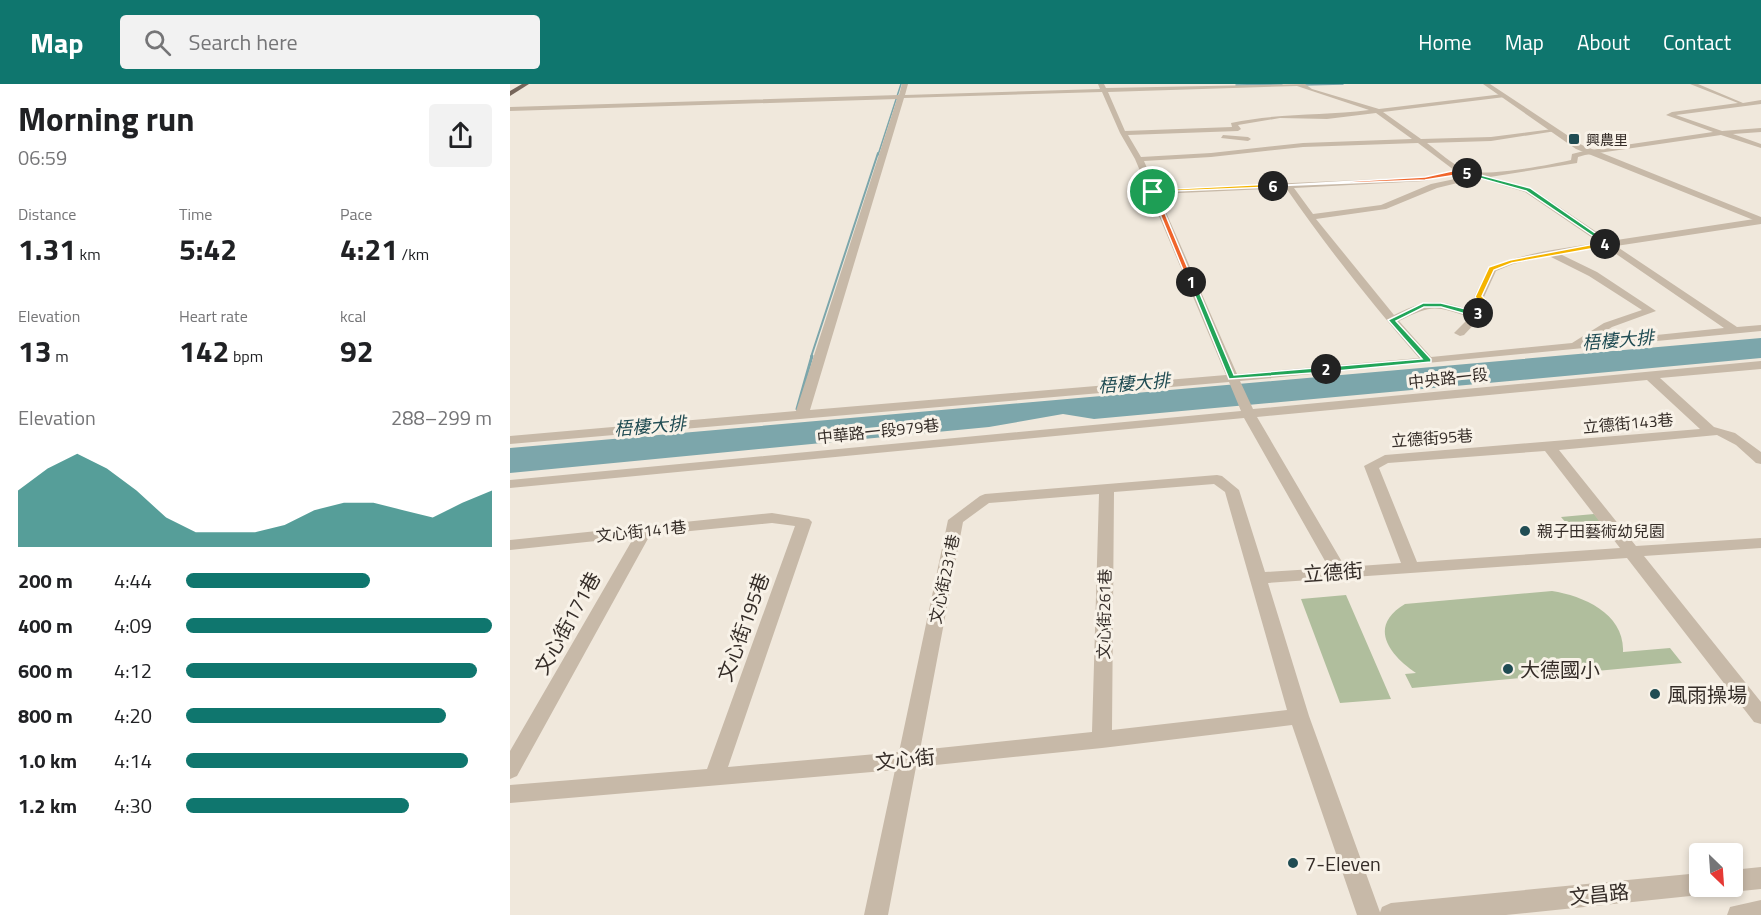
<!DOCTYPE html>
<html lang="en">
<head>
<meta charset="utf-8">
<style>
	:root { --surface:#fff; --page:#f2f2f2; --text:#202124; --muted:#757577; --accent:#0f766e }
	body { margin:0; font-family:"Titillium Web","Noto Sans TC",sans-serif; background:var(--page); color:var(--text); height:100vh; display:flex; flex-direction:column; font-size:22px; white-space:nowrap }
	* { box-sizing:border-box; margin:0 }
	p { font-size:20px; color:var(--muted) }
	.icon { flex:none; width:33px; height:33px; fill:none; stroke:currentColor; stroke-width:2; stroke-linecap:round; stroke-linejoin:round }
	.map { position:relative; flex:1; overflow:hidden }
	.details { display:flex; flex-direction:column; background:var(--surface); width:510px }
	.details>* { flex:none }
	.needle { width:39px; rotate:155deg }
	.controls { position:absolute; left:1179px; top:759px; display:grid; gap:12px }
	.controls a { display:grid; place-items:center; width:54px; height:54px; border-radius:6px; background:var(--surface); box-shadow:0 3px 9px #0003; font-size:30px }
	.pin { position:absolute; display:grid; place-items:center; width:51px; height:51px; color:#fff; margin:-26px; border:3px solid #fff; border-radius:50%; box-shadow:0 2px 6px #0007 }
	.km { position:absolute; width:30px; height:30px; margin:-15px; border-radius:50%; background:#222; color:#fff; font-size:16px; line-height:30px; text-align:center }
	.round { display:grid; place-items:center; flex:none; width:63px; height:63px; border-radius:6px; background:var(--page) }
	.summary { display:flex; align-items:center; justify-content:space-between; height:102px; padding:0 18px }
	h1 { font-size:33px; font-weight:700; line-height:45px }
	.stats { display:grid; grid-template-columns:repeat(3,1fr); gap:9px; height:102px; padding:6px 18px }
	.stats div { display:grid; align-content:center }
	.stats b { font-size:30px; font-weight:700 }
	.stats small { font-size:16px; font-weight:400 }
	.stats p { font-size:16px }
	.chart { height:168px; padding:12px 18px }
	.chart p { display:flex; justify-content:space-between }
	.chart svg { width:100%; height:108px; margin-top:6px; fill:var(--accent); opacity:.7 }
	ul { padding:0 18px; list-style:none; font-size:20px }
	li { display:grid; grid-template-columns:96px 72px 1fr; align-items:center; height:45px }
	li i { height:15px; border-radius:8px; background:var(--accent) }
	header { display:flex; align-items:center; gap:36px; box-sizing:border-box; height:84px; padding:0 30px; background:var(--accent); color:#fff }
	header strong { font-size:28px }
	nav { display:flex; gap:33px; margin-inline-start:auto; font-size:21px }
	.search { width:420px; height:54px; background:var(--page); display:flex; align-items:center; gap:15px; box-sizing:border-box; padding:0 21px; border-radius:6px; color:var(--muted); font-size:22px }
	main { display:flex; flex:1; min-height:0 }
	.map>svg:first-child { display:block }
	.green { fill:#b0be9d }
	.water { fill:#7ca6ab }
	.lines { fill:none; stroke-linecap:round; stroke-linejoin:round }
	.stream-far2 { stroke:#7ca6ab; stroke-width:1.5 }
	.stream-far1 { stroke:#7ca6ab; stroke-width:2 }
	.stream { stroke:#7ca6ab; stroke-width:3 }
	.minor { fill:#c7b9a8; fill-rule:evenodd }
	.tertiary { fill:#c7b9a8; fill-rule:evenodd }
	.primary { fill:#76655a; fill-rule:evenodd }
	.split-1 { fill:#f0652b; stroke:#fff; stroke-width:1.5 }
	.split-2 { fill:#22a559; stroke:#fff; stroke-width:1.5 }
	.split-3 { fill:#22a559; stroke:#fff; stroke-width:1.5 }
	.split-4 { fill:#f5b400; stroke:#fff; stroke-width:1.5 }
	.split-5 { fill:#22a559; stroke:#fff; stroke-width:1.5 }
	.split-6 { fill:#f0652b; stroke:#fff; stroke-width:1.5 }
	.split-7 { fill:#f5b400; stroke:#fff; stroke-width:1.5 }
	.poi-dot { fill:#204c53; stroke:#f8f2e8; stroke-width:2 }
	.labels { text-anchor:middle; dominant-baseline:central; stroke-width:6; stroke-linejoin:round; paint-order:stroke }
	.far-poi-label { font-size:14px; fill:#352d28; stroke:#f8f2e8; text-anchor:start }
	.street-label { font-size:16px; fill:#352d28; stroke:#f8f2e8 }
	.poi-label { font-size:16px; fill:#352d28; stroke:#f8f2e8; text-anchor:start }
	.water-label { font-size:18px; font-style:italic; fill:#204c53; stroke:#f8f2e8 }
	.near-street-label { font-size:20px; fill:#352d28; stroke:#f8f2e8 }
	.near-poi-label { font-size:20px; fill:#352d28; stroke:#f8f2e8; text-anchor:start }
</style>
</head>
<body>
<header>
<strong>Map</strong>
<div class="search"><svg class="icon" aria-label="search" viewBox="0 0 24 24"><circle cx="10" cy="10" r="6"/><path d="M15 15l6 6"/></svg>Search here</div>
<nav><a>Home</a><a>Map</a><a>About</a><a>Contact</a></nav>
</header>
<main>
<section class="details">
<div class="summary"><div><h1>Morning run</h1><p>06:59</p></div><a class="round"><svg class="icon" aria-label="share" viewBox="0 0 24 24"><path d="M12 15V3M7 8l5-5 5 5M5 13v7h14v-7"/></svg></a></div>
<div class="stats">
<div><p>Distance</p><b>1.31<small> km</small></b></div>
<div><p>Time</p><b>5:42</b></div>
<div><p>Pace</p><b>4:21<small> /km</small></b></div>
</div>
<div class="stats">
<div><p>Elevation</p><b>13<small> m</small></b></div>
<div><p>Heart rate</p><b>142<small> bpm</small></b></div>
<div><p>kcal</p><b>92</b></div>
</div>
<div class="chart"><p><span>Elevation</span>288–299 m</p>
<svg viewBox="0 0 160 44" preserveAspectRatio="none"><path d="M0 44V21L10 12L20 6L30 12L40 21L50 32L60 38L70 38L80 38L90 35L100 29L110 26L120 26L130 29L140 32L150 26L160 21V44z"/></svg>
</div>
<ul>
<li><b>200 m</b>4:44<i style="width:60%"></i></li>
<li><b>400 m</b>4:09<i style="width:100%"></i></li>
<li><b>600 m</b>4:12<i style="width:95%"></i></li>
<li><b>800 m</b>4:20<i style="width:85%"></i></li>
<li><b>1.0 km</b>4:14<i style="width:92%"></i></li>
<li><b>1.2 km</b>4:30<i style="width:73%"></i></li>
</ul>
</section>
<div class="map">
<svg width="1251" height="831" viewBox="0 0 1251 831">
	<rect width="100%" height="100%" fill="#f0e8dc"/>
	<path class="green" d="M1084,430L1103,452L1069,454L1051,433Z
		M1042,507C1074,512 1115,530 1113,568L1160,564L1172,579L902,604L895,590L906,589C878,570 858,542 895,520Z
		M836,511L881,615L830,619L791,515Z"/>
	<path class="water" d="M1251,254V274L584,335L553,330L479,343L0,389V364Z"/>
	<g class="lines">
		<path class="stream-far2" d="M726,1L772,0
			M792,1L833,0
			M368,71L391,0"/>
		<path class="stream-far1" d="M301,273L368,69"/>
		<path class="stream" d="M287,325L302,272"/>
		<path class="minor" d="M392,0H398L395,11L590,5L588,0H594L596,4L795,0L802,5L869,25L993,10L995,13L873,28L911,55L981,53L1043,45L1046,47L981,57L917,59C929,68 942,80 955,86C975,94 1038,81 1061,76L1062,70L1074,67L1203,48L1156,31L1162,28L1228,19L1180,0H1188L1233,19L1251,16V20L1166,31L1212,47L1251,44V48L1223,50L1251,60V64L1211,51L1075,71L1068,73L1067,79L980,93L1021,104L1100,157L1251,134V140L1106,162L1227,243L1251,241V247L730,297L743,325L1251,277V285L1150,294L1204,343L1225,349L1251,368V380L1246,379L1226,361L1207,351L1049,366L1126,462L1251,454V464L1134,472L1251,618V640L1244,638L1117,474L758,499L799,632L871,831H847L782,641L592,664L406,683L378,831H354L385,686L0,719V701L197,685L285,442L262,439L140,451L7,692L0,695V667L124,453L0,466V456L262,429L299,435L302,438L218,683L389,668L438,436L470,412L475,410L707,391L712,392L729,406L755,488L819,484L734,334L0,404V396L731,327L719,298L0,360V352L286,327L387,15L0,27V23L389,11ZM787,2L859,26C812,32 767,29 721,39L722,43L615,47L598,8ZM592,8L610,49L625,75L716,291L300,326L394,14ZM866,29L902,55L793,59L701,69L631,73L618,51L728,47L731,45L728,41L770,34L817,35ZM908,59L948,89L959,92L921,100L871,121L803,130L784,104L915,97L941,90L937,88L915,93L646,105L634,77L701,73L793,63ZM968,94L1015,108L1090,159C1052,164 1014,169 979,183L964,213L971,221L965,227C925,216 922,213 884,231L806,135L876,125L927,104ZM776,104C816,162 862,220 909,274L727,290L648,110ZM1096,163L1214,244L1079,258L1102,243L1146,227L1087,188L1050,170ZM1039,172L1079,192L1132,226L1094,239L1062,259L921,273L889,237C923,220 924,222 960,233L944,249L950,252L954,251L982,221L974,213L986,187L1003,180ZM1137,296L1190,345L875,371L854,382L891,479L835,483L747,333ZM1035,367L1110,464L907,478L869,384L878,379ZM704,400L715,408L777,626L602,646L604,408ZM589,410L582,648L410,666L453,438L479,419Z
			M713,51L738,53L741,55L738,57L711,54Z"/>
		<path class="tertiary" d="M973,0H980L1072,61L1251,133V139L1066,65Z
			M1251,783V805L1222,808L1214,805L1213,802H1222V786Z
			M1190,789V802H1201L1198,808L1190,811L996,831H869L872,823L881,819Z
			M1251,816V831H1217L1220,823Z"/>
		<path class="primary" d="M12,0H19L0,12V7Z"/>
	</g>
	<path class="split-1" d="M643,106L646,108L684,199L678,198L641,108Z"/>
	<path class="split-2" d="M679,197L685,198L724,291L816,283L820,285L816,288L719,295Z"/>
	<path class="split-3" d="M913,219H931L972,229L966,233L931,223H914L886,237L921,275V278L816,288L813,285L816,283L912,275L878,236Z"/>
	<path class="split-4" d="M1095,158L1097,162L1002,179L984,186L972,212L981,221L971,230L965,229L973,221L965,213L979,183L1000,176Z"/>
	<path class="split-5" d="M955,87L1020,104L1101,160L1092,162L1093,159L1016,107L955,90Z"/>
	<path class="split-6" d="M951,85L959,89L915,96L760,102L915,93Z"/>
	<path class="split-7" d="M763,100L764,103L641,108L643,106Z"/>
	<g class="poi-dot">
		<rect x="1058" y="49" width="12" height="12" rx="3"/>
		<circle cx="1015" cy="447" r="6"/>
		<circle cx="998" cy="585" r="6"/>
		<circle cx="1145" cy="610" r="6"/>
		<circle cx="783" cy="779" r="6"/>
	</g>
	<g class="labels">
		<g class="far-poi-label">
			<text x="1076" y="55">興農里</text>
		</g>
		<g class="street-label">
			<text transform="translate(938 294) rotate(-6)">中央路一段</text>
			<text transform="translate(1118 339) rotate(-5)">立德街143巷</text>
			<text transform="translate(368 347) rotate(-6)">中華路一段979巷</text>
			<text transform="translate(922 354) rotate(-4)">立德街95巷</text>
			<text transform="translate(131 447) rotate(-6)">文心街141巷</text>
			<text transform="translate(434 495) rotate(-78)">文心街231巷</text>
			<text transform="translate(594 530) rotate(-89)">文心街261巷</text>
		</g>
		<g class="poi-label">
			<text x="1027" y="447">親子田藝術幼兒園</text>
		</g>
		<g class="water-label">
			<text transform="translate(1108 256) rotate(-5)">梧棲大排</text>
			<text transform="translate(624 299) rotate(-5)">梧棲大排</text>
			<text transform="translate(140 342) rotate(-5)">梧棲大排</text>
		</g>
		<g class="near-street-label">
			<text transform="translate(823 488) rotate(-4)">立德街</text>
			<text transform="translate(57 539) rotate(-61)">文心街171巷</text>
			<text transform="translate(233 543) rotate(-70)">文心街195巷</text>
			<text transform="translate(395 675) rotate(-6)">文心街</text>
			<text transform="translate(1089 810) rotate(-6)">文昌路</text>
		</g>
		<g class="near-poi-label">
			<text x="1010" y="585">大德國小</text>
			<text x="1157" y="610">風雨操場</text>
			<text x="795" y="779">7-Eleven</text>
		</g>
	</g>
</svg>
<div class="controls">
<a><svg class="needle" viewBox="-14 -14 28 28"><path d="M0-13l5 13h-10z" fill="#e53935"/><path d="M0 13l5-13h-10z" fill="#757577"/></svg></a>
</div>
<div class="pin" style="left:643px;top:108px;background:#1e9e55"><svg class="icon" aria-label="arrive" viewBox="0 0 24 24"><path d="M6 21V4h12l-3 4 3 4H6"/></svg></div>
<b class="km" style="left:681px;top:198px">1</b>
<b class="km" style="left:816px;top:285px">2</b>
<b class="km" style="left:968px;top:229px">3</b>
<b class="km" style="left:1095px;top:160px">4</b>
<b class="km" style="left:957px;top:89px">5</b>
<b class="km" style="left:763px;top:102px">6</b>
</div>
</main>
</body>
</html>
